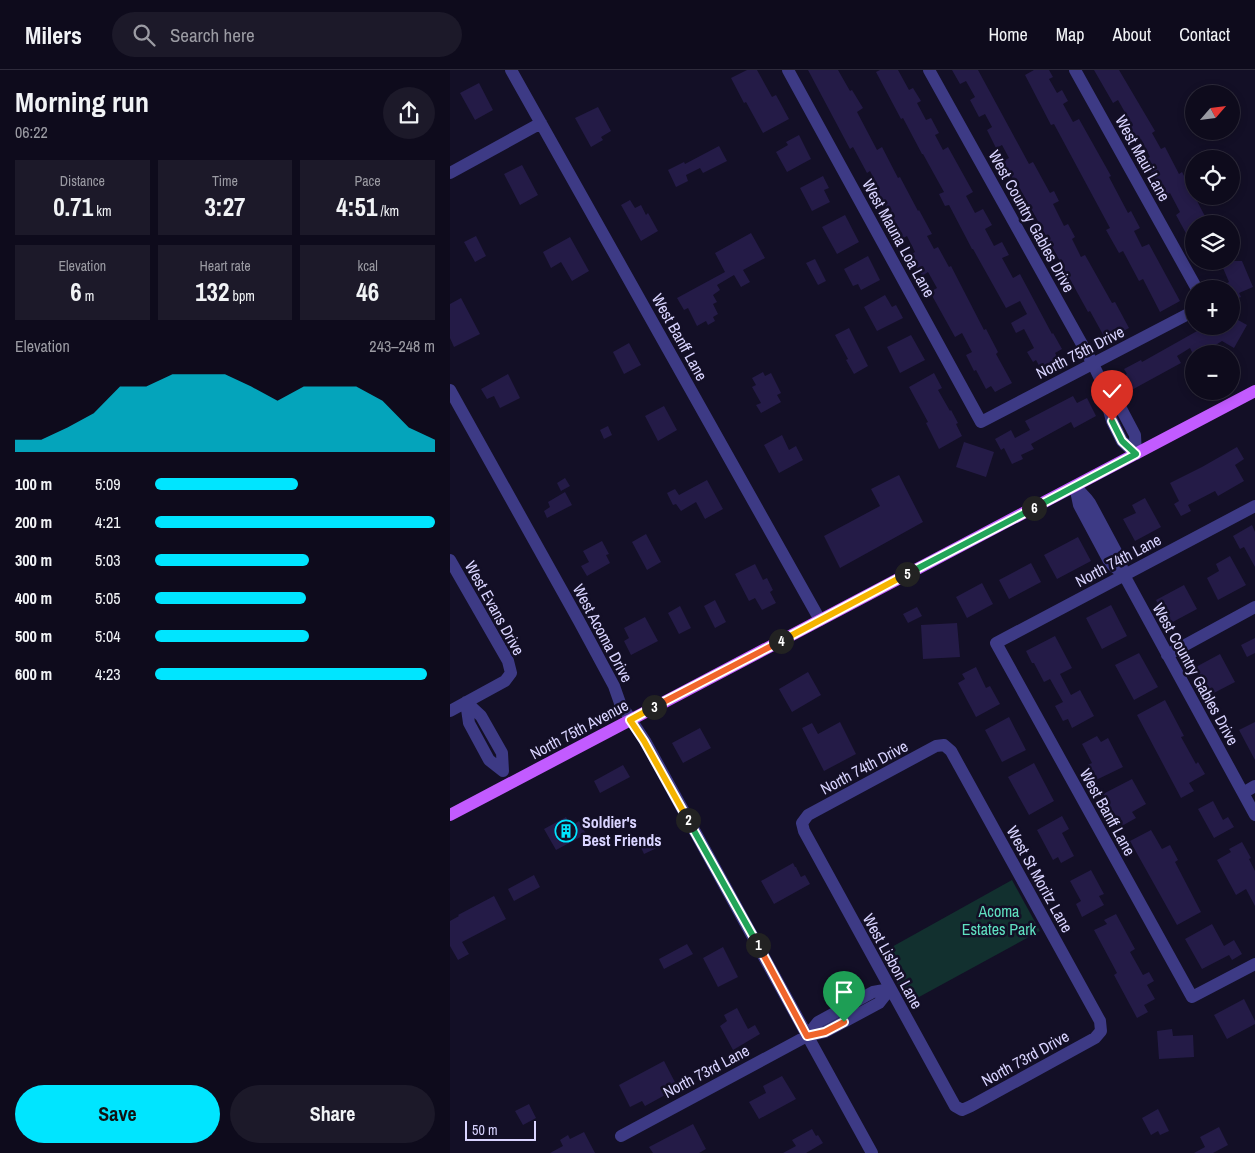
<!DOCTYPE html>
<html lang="en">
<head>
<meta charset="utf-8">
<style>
	:root { --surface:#0e0b1c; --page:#1c1929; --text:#f1f3f6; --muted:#9b9ba3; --line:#2e2b3b; --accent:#00e5ff }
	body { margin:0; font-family:"Archivo Narrow",sans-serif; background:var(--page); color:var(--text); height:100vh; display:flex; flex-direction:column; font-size:19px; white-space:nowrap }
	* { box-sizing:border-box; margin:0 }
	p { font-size:16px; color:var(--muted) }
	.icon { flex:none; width:28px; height:28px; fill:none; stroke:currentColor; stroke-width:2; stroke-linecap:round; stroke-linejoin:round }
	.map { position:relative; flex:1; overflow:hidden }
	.details { display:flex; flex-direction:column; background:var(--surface); width:450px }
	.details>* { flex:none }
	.needle { width:32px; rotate:62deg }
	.controls { position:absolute; left:735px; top:15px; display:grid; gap:10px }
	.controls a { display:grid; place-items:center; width:55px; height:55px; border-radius:50%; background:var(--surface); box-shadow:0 2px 8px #0003,0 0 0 1px var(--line); font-size:25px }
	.scale { position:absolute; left:15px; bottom:12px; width:71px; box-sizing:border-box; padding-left:5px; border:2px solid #d9d4ff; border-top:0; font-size:14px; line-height:18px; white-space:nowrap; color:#d9d4ff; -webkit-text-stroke:4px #130f26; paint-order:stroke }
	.pin { position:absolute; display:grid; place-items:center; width:42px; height:42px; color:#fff; margin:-51px -21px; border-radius:50% 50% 50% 0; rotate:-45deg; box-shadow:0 0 5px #0007 }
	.pin .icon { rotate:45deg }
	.km { position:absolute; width:25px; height:25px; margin:-12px; border-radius:50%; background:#222; color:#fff; font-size:14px; line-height:25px; text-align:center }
	.round { display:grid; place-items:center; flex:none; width:52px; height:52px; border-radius:26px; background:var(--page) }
	.head { display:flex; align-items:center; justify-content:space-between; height:85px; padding:0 15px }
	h1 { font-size:28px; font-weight:700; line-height:38px }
	.figures { display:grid; grid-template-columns:repeat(3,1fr); gap:8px; height:85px; padding:5px 15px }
	.figures div { display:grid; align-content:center; border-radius:0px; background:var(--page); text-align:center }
	.figures b { font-size:25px; font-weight:700 }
	.figures small { font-size:14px; font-weight:400 }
	.figures p { font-size:14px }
	.chart { height:140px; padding:10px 15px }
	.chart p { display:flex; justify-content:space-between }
	.chart svg { width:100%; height:90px; margin-top:5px; fill:var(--accent); opacity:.7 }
	.primary-button { display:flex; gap:10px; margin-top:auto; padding:10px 15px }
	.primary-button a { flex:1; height:58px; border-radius:30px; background:var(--accent); color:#111; font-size:20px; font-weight:700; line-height:58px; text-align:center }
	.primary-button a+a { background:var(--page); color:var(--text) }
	ul { padding:0 15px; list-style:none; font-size:16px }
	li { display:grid; grid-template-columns:80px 60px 1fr; align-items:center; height:38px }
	li i { height:12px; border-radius:6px; background:var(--accent) }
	header { display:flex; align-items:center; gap:30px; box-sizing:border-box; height:70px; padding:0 25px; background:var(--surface); border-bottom:1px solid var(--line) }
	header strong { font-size:24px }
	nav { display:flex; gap:28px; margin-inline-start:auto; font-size:18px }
	.search { width:350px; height:45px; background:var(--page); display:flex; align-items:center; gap:12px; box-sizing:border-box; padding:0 18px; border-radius:28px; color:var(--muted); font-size:19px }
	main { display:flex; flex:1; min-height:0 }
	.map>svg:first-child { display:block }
	.green { fill:#12302f }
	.building { fill:#241b47 }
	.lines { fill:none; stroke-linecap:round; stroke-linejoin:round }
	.minor { stroke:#3d3a85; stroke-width:12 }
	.major { stroke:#c25bff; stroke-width:12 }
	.split-1-casing { stroke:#fff; stroke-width:10 }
	.split-2-casing { stroke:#fff; stroke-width:10 }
	.split-3-casing { stroke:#fff; stroke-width:10 }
	.split-4-casing { stroke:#fff; stroke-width:10 }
	.split-5-casing { stroke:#fff; stroke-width:10 }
	.split-6-casing { stroke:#fff; stroke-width:10 }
	.split-7-casing { stroke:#fff; stroke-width:10 }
	.split-1 { stroke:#f0652b; stroke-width:6 }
	.split-2 { stroke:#22a559; stroke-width:6 }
	.split-3 { stroke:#f5b400; stroke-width:6 }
	.split-4 { stroke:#f0652b; stroke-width:6 }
	.split-5 { stroke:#f5b400; stroke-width:6 }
	.split-6 { stroke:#22a559; stroke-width:6 }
	.split-7 { stroke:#22a559; stroke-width:6 }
	.labels { text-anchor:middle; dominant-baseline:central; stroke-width:5; stroke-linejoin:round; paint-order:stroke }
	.street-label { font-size:16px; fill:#d9d4ff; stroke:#130f26 }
	.poi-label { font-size:16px; font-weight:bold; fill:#d9d4ff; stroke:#130f26; text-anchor:start }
	.park-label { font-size:16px; fill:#5fe0c0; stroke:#130f26 }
</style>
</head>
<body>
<header>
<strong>Milers</strong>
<div class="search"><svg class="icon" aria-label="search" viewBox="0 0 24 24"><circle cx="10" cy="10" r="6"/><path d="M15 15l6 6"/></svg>Search here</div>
<nav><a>Home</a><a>Map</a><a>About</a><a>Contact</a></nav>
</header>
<main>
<section class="details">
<div class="head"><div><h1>Morning run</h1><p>06:22</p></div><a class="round"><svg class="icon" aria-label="share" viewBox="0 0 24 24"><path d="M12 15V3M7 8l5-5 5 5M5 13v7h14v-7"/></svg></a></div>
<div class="figures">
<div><p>Distance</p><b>0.71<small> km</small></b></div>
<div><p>Time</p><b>3:27</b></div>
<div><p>Pace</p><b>4:51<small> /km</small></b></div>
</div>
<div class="figures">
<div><p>Elevation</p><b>6<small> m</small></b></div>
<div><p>Heart rate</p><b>132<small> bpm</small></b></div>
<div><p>kcal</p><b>46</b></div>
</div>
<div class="chart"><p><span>Elevation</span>243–248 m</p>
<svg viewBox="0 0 160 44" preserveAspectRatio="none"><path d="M0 44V38L10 38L20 32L30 25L40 12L50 12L60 6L70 6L80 6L90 12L100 19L110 12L120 12L130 12L140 19L150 32L160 38V44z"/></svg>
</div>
<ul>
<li><b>100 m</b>5:09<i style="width:51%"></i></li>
<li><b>200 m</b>4:21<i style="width:100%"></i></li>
<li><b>300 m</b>5:03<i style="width:55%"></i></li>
<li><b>400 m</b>5:05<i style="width:54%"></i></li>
<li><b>500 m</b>5:04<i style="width:55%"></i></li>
<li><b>600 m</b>4:23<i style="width:97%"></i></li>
</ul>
<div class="primary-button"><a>Save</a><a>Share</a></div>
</section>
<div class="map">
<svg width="805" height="1083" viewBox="0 0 805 1083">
	<rect width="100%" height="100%" fill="#130f26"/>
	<path class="green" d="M562,810L590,861L458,933L431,883Z"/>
	<path class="building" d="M297,0H307L322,27L326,25L339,49L313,63L296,32L294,33L281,8Z
		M358,0H388L400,21L402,20L413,38L407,42L427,80L432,77L448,108L450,107L468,141L469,140L482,164L477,166L484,179L488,177L499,197L501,196L534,260L536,259L548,282L546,284L562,313L545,322L541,316L536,319L526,300L524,301L516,285L522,282L512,263L505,267L480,222L487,218L478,202L472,206L460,185L465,182L457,166L450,170L440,151L443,150L426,119L429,118L420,101L417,103L403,77L400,79Z
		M430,0H448L459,20L463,18L471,31L467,33L476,50L481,48L489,63L485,65L493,80L498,77L523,122L516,126L525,143L533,139L542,155L535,159L544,176L552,172L559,185L552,188L563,208L570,204L602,264L603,263L612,279L605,283L611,293L593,303L586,290L583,292L577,282L584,278L574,259L566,263L561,253L577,244L570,231L556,238L523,179H522L499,135L495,136L489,124L494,122L473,84H472L453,48L451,49L426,2Z
		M502,0H528L579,94L583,92L600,123L604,121L609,131L603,134L614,156L618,154L625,167L622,169L631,187L635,185L662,233L665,232L679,258L656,270L640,241L638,242L584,144L569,117L567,118L553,91L559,88L552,75L546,78L537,60L542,57L535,44L529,47L520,30L525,27L516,11L510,14Z
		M584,0H599L603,7L599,9L607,23L612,20L618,31L613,34L623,52L629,49L661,106L659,107L678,143L681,141L690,158L684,161L692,177L699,174L730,231L710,242L693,209L689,211L673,181L669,183L656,160L660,158L604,54L601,55L575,5Z
		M644,0H669L705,61L702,63L711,79L715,77L729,104L732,102L759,154H744V178L726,145L730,142L720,123L715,126L694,90L700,87L691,69L685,72L672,48L677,46L668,30L663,33Z
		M29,13L43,40L25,50L10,23Z
		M148,37L161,61L151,67L153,70L141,77L125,48Z
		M349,65L361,89L337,102L326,82L338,75L336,72Z
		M269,76L277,91L253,103L250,98L236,105L238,111L226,117L218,100L234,92L235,94Z
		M72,95L88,125L70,135L54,104Z
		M373,106L379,118L374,120L380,132L362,141L350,118Z
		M180,130L185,138L191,135L196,145L198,143L208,161L191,171L171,135Z
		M395,145L409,172L387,184L372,157Z
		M301,163L315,188L293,200L300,212L291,217L284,205L267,215L270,220L263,225L267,232L263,234L268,244L263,247L265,251L258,255L256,251L247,256L238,238L234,240L227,228L275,202L265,183Z
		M26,166L36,186L25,192L14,172Z
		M120,167L139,201L122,211L111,192L101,198L93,182Z
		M418,186L430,210L411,220L408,214L403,216L394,199Z
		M365,189L376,211L368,215L356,193Z
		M770,191H792L803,217L789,223L791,227L781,231V219H766L779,212Z
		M435,225L442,237L446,235L453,248L427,261L414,237Z
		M11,228L30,264L4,277L0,268V234Z
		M781,246L797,255L784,278L772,271L751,284H743L740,278L727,286L731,293L678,322L670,307L677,304L674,299L691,290L692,292L756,256H781Z
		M399,258L418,296L404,304L396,290L398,289L385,265Z
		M461,265L475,290L450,303L437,277Z
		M179,273L191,295L174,304L163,282Z
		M313,302L315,306L321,303L331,323L327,325L331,332L311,343L306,335L311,333L302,317L306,315L302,308Z
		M484,303L492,318L488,320L500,341L501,340L508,353L506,354L512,366L489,379L476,353L478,352L459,317Z
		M58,304L70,328L50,338L44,326L37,329L31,319Z
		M623,326L627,333L637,328L646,346L624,358L621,352L581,374L584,379L571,385L573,389L562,394L554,378L551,380L545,369L561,360L565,368L580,360L575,351Z
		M214,336L227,360L208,371L195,346Z
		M158,356L162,365L154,369L150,360Z
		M332,365L339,380L346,376L353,390L329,403L314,375Z
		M514,372L544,382L536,407L506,397Z
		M787,377L794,389L785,395L794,411L768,426L765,421L738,435L741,441L731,446L724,434L729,431L720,413L752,397Z
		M449,405L473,452L390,498L374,466L430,436L421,419Z
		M115,408L120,416L111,421L107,413Z
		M257,410L273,439L255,449L246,432L231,441L226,434L223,435L217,423L225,419L229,425Z
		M115,422L122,435L97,448L94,441L100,437L98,432Z
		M695,428L711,457L685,471L673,449L686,443L682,435Z
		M802,455L805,462V497L794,477L790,479L783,466Z
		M196,464L211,492L197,500L182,472Z
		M628,467L641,491L607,509L594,485Z
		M152,471L159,484L156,485L160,493L137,506L131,496L139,492L133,481Z
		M780,486L796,515L768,530L757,508L769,501L766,494Z
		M581,493L591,512L559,529L549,510Z
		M305,494L313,510L317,508L323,520L320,522L326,533L312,540L305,528L299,531L285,504Z
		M532,513L543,534L517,548L506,527Z
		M734,515L747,539L719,554L706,530Z
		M265,530L276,552L265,558L254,536Z
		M661,535L677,566L652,579L636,548Z
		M230,536L241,558L229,564L218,543Z
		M467,537L472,546L458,553L453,544Z
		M195,547L208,571L181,585L174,571L179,568L174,558Z
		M507,553L510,587L473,589L471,555Z
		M605,566L622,598L610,604L621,625L630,620L644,646L622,658L618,649L613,651L605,636L613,632L600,609L594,612L584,593H582L576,581Z
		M805,568V583L797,587L791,575Z
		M689,583L708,617L684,630L665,595Z
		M770,584L785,612L758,626L744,598Z
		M526,597L536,618L540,616L550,634L526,647L508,613L515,609L512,604Z
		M358,602L371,625L342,642L329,619Z
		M715,630L734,666L731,667L746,694L748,692L755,704L739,713L744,721L731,728L687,645Z
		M559,647L576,680L552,692L535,660Z
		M390,652L406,684L374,701L352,658L362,653L368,664Z
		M805,652V690L789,660Z
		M250,658L261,678L233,693L222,673Z
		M647,666L651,672L658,668L673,697L646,710L638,695L642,693L632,674Z
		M584,693L604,731L579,745L558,707Z
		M173,695L180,707L150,723L144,711Z
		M682,709L696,734L682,742L686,748L670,757L653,724Z
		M763,731L773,750L778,747L784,757L764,768L748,739Z
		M612,746L619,759L612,763L624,786L611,793L608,787L603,790L587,760Z
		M116,747L121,756L129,751L136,764L106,780L94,759Z
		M701,760L712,779L720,775L728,790L725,792L751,842L727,855L680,771Z
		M207,764L213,775L194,784L189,773Z
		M792,772L801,788L799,789L805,801V836L796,819L786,825L767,790L781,782L779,779Z
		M343,793L345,797H346L351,807L355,805L360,814L324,834L311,811Z
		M641,800L654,824L649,826L654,835L632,847L626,834L631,831L620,811Z
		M84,805L90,817L64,831L58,819Z
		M44,826L56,849L12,872L19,884L8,890L0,876V851L9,846L8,845Z
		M666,844L685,879L680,882L693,905L699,902L704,911L697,915L705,929L694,935L698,942L687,948L664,905L667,903L644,860L657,854L654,850Z
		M762,854L774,876L784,870L792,884L782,890L779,885L752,899L735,869Z
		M237,874L243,884L214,899L209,889Z
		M273,877L288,907L268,917L253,888Z
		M794,929L805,951V954L777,969L764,945Z
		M287,938L298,959L305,955L310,964L283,980L270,956L277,951L274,945Z
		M722,959L723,966L743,965L744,987L709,989L707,961Z
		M214,991L228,1018L195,1036L192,1031L180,1037L169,1015Z
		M332,1006L346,1029L309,1049L299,1032L316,1023L313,1016Z
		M79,1034L86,1048L73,1055L65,1041Z
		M708,1039L719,1061L710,1065L708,1061L701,1065L692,1048Z
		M243,1054L256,1079L249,1083H203L199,1077Z
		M769,1057L778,1075L763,1083H744L755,1077L750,1067Z
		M362,1059L366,1066L368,1065L373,1073L356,1083H333L346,1076L342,1070Z
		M134,1062L145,1083H100L113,1076L110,1070L118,1065L120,1069Z"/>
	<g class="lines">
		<path class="minor" d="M61,0L370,550
			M338,0L531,352L744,241
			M479,0L643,294L655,319L657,333L662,351L672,371L686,384
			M625,0L747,219
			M0,103L91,53
			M655,319L666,329L685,365L686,384
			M0,320L129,551L164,616L170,633L195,671L422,1083
			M625,416L637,429L640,433L669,487L674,505L805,745
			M625,416L629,435L660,493L674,505
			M805,436L546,573L742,927L805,894
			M0,490L58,591L61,603L55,611L0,641
			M717,585L805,537
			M16,632L31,646L52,683L53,701
			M16,632L19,653L39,690L53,701
			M494,675L501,681L650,951L651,961L645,968L521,1036L512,1040L505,1036L354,761L352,753L358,745L486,676Z
			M793,723L805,716
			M357,966L368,952L423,922L440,919
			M171,1066L357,966L375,962L429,933L440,919"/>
		<path class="major" d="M0,745L805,321"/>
	</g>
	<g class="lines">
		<g class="split-1-casing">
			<path id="split-1" d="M308,875L357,966L375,962L394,952"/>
		</g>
		<g class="split-2-casing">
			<path id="split-2" d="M238,750L308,875"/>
		</g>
		<g class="split-3-casing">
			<path id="split-3" d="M204,637L180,650L194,671L238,750"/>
		</g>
		<g class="split-4-casing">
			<path id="split-4" d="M204,637L331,571"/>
		</g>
		<g class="split-5-casing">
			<path id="split-5" d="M331,571L457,504"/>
		</g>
		<g class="split-6-casing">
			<path id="split-6" d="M457,504L584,438"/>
		</g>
		<g class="split-7-casing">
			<path id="split-7" d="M584,438L686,384L672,371L662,351"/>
		</g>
		<use href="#split-1" class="split-1"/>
		<use href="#split-2" class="split-2"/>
		<use href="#split-3" class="split-3"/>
		<use href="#split-4" class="split-4"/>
		<use href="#split-5" class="split-5"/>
		<use href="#split-6" class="split-6"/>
		<use href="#split-7" class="split-7"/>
	</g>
	<defs>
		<g id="building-ring" transform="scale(1.125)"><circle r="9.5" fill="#130f26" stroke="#00e5ff" stroke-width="1.5"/><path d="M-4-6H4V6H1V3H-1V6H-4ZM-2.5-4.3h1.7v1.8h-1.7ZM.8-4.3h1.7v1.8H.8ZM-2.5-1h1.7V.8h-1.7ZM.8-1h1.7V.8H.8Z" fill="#00e5ff"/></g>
	</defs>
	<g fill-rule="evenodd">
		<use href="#building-ring" x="116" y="761"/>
	</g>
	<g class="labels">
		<g class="street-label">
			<text transform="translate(693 88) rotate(61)">West Maui Lane</text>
			<text transform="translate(582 151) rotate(61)">West Country Gables Drive</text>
			<text transform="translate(449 168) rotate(61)">West Mauna Loa Lane</text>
			<text transform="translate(230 267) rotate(61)">West Banff Lane</text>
			<text transform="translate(630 282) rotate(-27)">North 75th Drive</text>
			<text transform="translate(668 490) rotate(-28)">North 74th Lane</text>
			<text transform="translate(45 538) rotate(61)">West Evans Drive</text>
			<text transform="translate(153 563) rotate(62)">West Acoma Drive</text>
			<text transform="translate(746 604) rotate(61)">West Country Gables Drive</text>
			<text transform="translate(129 659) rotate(-28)">North 75th Avenue</text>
			<text transform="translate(414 697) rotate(-28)">North 74th Drive</text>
			<text transform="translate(658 742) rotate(61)">West Banff Lane</text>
			<text transform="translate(590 809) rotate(61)">West St Moritz Lane</text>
			<text transform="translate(443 891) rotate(61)">West Lisbon Lane</text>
			<text transform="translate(575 988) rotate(-29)">North 73rd Drive</text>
			<text transform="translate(256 1001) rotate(-28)">North 73rd Lane</text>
		</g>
		<g class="poi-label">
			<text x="132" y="752">Soldier's<tspan x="132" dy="18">Best Friends</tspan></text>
		</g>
		<g class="park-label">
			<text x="549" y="841">Acoma<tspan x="549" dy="18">Estates Park</tspan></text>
		</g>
	</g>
</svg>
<div class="controls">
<a><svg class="needle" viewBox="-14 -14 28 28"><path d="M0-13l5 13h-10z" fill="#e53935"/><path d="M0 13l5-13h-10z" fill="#9b9ba3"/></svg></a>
<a><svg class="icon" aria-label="locate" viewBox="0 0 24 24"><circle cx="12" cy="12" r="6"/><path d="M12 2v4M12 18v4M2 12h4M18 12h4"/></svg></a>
<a><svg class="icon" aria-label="layers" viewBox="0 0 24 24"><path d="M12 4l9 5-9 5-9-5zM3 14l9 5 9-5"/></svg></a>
<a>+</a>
<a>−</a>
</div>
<div class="scale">50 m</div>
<div class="pin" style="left:394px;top:952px;background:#1e9e55"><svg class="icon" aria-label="arrive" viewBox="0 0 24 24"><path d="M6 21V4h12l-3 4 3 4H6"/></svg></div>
<div class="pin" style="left:662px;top:351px;background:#d93025"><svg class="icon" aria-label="check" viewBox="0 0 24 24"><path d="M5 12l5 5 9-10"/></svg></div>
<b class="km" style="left:308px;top:875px">1</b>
<b class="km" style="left:238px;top:750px">2</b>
<b class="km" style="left:204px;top:637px">3</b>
<b class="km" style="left:331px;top:571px">4</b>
<b class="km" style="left:457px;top:504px">5</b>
<b class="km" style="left:584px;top:438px">6</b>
</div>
</main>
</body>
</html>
